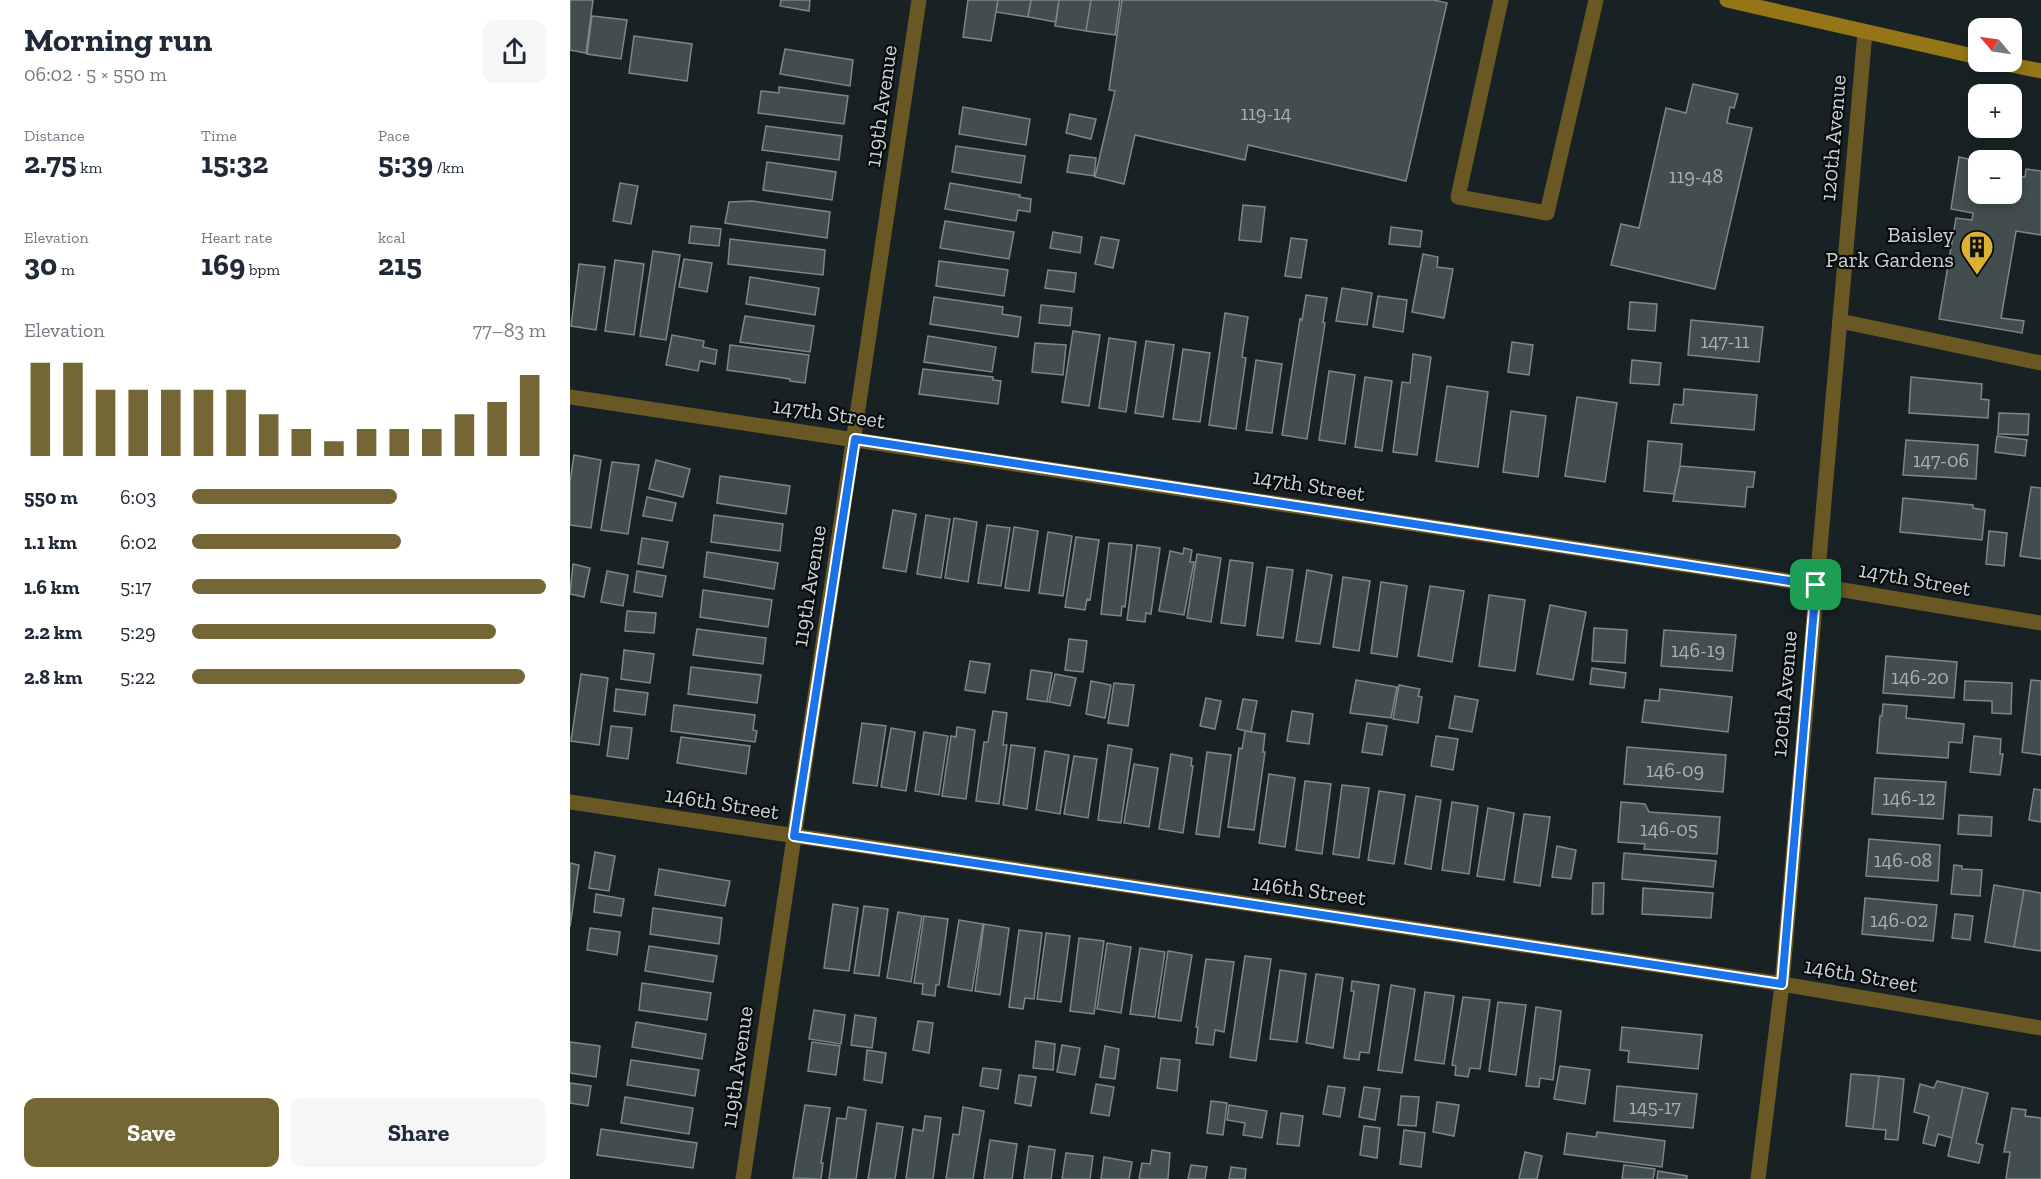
<!DOCTYPE html>
<html lang="en">
<head>
<meta charset="utf-8">
<style>
	:root { --surface:#fff; --page:#f6f6f7; --text:#1f2937; --muted:#747a83; --accent:#746735 }
	body { margin:0; font-family:"Zilla Slab",serif; background:var(--page); color:var(--text); height:100vh; display:flex; flex-direction:column; font-size:22px; white-space:nowrap }
	* { box-sizing:border-box; margin:0 }
	p { font-size:20px; color:var(--muted) }
	.icon { flex:none; width:33px; height:33px; fill:none; stroke:currentColor; stroke-width:2; stroke-linecap:round; stroke-linejoin:round }
	.map { position:relative; flex:1; overflow:hidden }
	.side { display:flex; flex-direction:column; background:var(--surface); width:570px }
	.side>* { flex:none }
	.needle { width:39px; rotate:299deg }
	.fabs { position:absolute; left:1398px; top:18px; display:grid; gap:12px }
	.fabs a { display:grid; place-items:center; width:54px; height:54px; border-radius:12px; background:var(--surface); box-shadow:0 3px 9px #0003; font-size:30px }
	.pin { position:absolute; display:grid; place-items:center; width:51px; height:51px; color:#fff; margin:-26px; border-radius:12px; box-shadow:0 3px 9px #0006 }
	.round { display:grid; place-items:center; flex:none; width:63px; height:63px; border-radius:12px; background:var(--page) }
	.head { display:flex; align-items:center; justify-content:space-between; height:102px; padding:0 24px }
	h1 { font-size:33px; font-weight:800; line-height:45px }
	.metrics { display:grid; grid-template-columns:repeat(3,1fr); gap:9px; height:102px; padding:6px 24px }
	.metrics div { display:grid; align-content:center }
	.metrics b { font-size:30px; font-weight:800 }
	.metrics small { font-size:16px; font-weight:400 }
	.metrics p { font-size:16px }
	.chart { height:168px; padding:12px 24px }
	.chart p { display:flex; justify-content:space-between }
	.chart svg { width:100%; height:108px; margin-top:6px; stroke:var(--accent); stroke-width:6 }
	.action { display:flex; gap:12px; margin-top:auto; padding:12px 24px }
	.action a { flex:1; height:69px; border-radius:12px; background:var(--accent); color:#fff; font-size:24px; font-weight:800; line-height:69px; text-align:center }
	.action a+a { background:var(--page); color:var(--text) }
	ul { padding:0 24px; list-style:none; font-size:20px }
	li { display:grid; grid-template-columns:96px 72px 1fr; align-items:center; height:45px }
	li i { height:15px; border-radius:8px; background:var(--accent) }
	main { display:flex; flex:1; min-height:0 }
	.map>svg:first-child { display:block }
	.building { fill:#414d4f; stroke:#7b888a; stroke-width:1.5 }
	.lines { fill:none; stroke-linecap:round; stroke-linejoin:round }
	.lane { stroke:#6a5824; stroke-width:15 }
	.street { stroke:#6a5824; stroke-width:15 }
	.secondary { stroke:#947616; stroke-width:15 }
	.route-casing { stroke:#fff; stroke-width:12 }
	.route { stroke:#1a73e8; stroke-width:8 }
	.labels { text-anchor:middle; dominant-baseline:central; stroke-width:4.5; stroke-linejoin:round; paint-order:stroke }
	.number-label { font-size:20px; fill:#a9b2b3 }
	.street-label { font-size:22px; fill:#ccd3d4; stroke:#070b0b }
	.poi-label { font-size:22px; fill:#ccd3d4; stroke:#070b0b; text-anchor:end }
</style>
</head>
<body>
<main>
<section class="side">
<div class="head"><div><h1>Morning run</h1><p>06:02 · 5 × 550 m</p></div><a class="round"><svg class="icon" aria-label="share" viewBox="0 0 24 24"><path d="M12 15V3M7 8l5-5 5 5M5 13v7h14v-7"/></svg></a></div>
<div class="metrics">
<div><p>Distance</p><b>2.75<small> km</small></b></div>
<div><p>Time</p><b>15:32</b></div>
<div><p>Pace</p><b>5:39<small> /km</small></b></div>
</div>
<div class="metrics">
<div><p>Elevation</p><b>30<small> m</small></b></div>
<div><p>Heart rate</p><b>169<small> bpm</small></b></div>
<div><p>kcal</p><b>215</b></div>
</div>
<div class="chart"><p><span>Elevation</span>77–83 m</p>
<svg viewBox="0 0 160 44" preserveAspectRatio="none"><path d="M5 44V6M15 44V6M25 44V17M35 44V17M45 44V17M55 44V17M65 44V17M75 44V27M85 44V33M95 44V38M105 44V33M115 44V33M125 44V33M135 44V27M145 44V22M155 44V11"/></svg>
</div>
<ul>
<li><b>550 m</b>6:03<i style="width:58%"></i></li>
<li><b>1.1 km</b>6:02<i style="width:59%"></i></li>
<li><b>1.6 km</b>5:17<i style="width:100%"></i></li>
<li><b>2.2 km</b>5:29<i style="width:86%"></i></li>
<li><b>2.8 km</b>5:22<i style="width:94%"></i></li>
</ul>
<div class="action"><a>Save</a><a>Share</a></div>
</section>
<div class="map">
<svg width="1471" height="1179" viewBox="0 0 1471 1179">
	<rect width="100%" height="100%" fill="#182224"/>
	<path class="building" d="M0,0H23L16,53L0,50Z
		M211,0H240L239,11L210,6Z
		M398,0H428L421,41L393,37Z
		M428,0H461L458,17L426,12Z
		M461,0H489L486,22L458,17Z
		M489,0H521L516,31L485,26Z
		M521,0H550L545,35L516,31Z
		M552,0H864L877,3L836,181L678,145L675,160L565,135L554,184L525,177L545,91L539,90Z
		M22,16L57,20L51,59L17,54Z
		M64,36L122,44L117,81L59,73Z
		M215,49L283,60L280,86L210,74Z
		M1123,84L1168,94L1164,108L1160,107L1157,123L1182,128L1145,289L1041,265L1051,224L1069,228L1096,108L1116,113Z
		M209,87L278,96L274,124L188,113L191,91L209,93Z
		M393,107L460,119L456,145L389,134Z
		M500,114L526,119L521,139L496,133Z
		M196,126L272,136L269,160L192,150Z
		M386,146L455,156L451,183L382,172Z
		M500,155L526,158L524,176L497,172Z
		M1389,157L1408,161V194H1442V175L1455,177L1456,169L1471,171V235L1446,231L1431,318L1454,321L1452,333L1369,319L1386,218L1402,220L1403,213L1381,209Z
		M197,162L266,172L262,200L193,190Z
		M50,183L68,186L61,224L43,221Z
		M380,183L450,195L449,197L461,199L460,212L448,210L446,221L375,209Z
		M182,201L260,212L257,238L155,223L159,202Z
		M673,205L695,207L691,242L669,240Z
		M375,221L444,232L439,259L370,248Z
		M121,226L151,229L149,246L119,243Z
		M821,227L852,231L850,247L819,244Z
		M483,232L512,237L510,253L480,248Z
		M531,237L549,240L543,268L525,264Z
		M721,238L737,240L731,278L715,276Z
		M160,239L255,250L253,275L158,264Z
		M83,251L110,255L96,340L70,336Z
		M853,254L868,257L867,267L883,269L874,318L842,312Z
		M114,259L142,263L137,292L109,287Z
		M45,260L74,264L64,335L35,331Z
		M369,261L438,270L434,296L366,286Z
		M9,264L35,267L26,330L1,326Z
		M478,270L506,273L504,292L475,288Z
		M180,277L249,288L245,315L176,304Z
		M772,288L802,293L797,325L766,321Z
		M736,295L757,298L753,322L755,323L737,439L712,435L730,319L732,320Z
		M808,296L837,300L833,332L803,327Z
		M364,297L433,307L432,314L451,317L448,337L360,324Z
		M1060,302L1087,304L1085,331L1058,329Z
		M471,305L502,308L500,326L469,323Z
		M655,313L678,317L672,357L676,358L666,429L639,425Z
		M175,316L244,326L240,352L170,342Z
		M1121,320L1193,327L1189,362L1118,355Z
		M503,331L530,335L519,406L492,402Z
		M102,335L134,341L133,347L147,350L145,364L130,361L128,371L96,365Z
		M358,336L426,347L422,372L354,362Z
		M539,338L566,342L556,412L529,408Z
		M576,341L604,345L593,417L565,413Z
		M942,342L963,345L959,375L938,372Z
		M465,343L496,345L493,375L462,372Z
		M160,345L239,355L235,383L220,381V379L157,370Z
		M613,349L640,353L630,422L603,419Z
		M843,354L861,357L847,455L823,452L832,382L840,383Z
		M686,360L712,364L702,433L676,430Z
		M1062,360L1091,363L1089,385L1060,383Z
		M353,369L423,377V380L431,381L428,404L349,394Z
		M759,371L785,375L775,444L749,440Z
		M795,377L822,381L812,451L785,447Z
		M1341,377L1412,384L1411,399L1419,400L1418,418L1339,413Z
		M877,386L918,392L908,467L866,461Z
		M1114,389L1187,395L1184,430L1101,423L1104,404L1113,405Z
		M1007,397L1047,403L1035,482L995,476Z
		M941,411L976,416L968,477L933,472Z
		M1429,413L1459,414L1458,435L1428,434Z
		M1427,436L1457,440L1455,456L1425,452Z
		M1336,440L1408,445L1406,479L1333,475Z
		M1078,441L1112,444L1110,466L1104,494L1074,491Z
		M4,455L31,460L21,528L0,525V482Z
		M86,460L120,469L113,497L79,489Z
		M42,462L69,465L58,534L31,530Z
		M1110,466L1185,472L1183,487H1177L1175,507L1103,501Z
		M150,476L220,486L216,514L147,503Z
		M1461,487L1471,488V559L1450,556Z
		M77,497L106,503L102,521L73,516Z
		M1333,498L1403,505V508L1415,510L1412,540L1330,532Z
		M323,510L346,514L336,572L313,568Z
		M144,515L213,524L210,551L141,542Z
		M356,515L380,519L371,578L347,574Z
		M384,518L407,522L398,582L375,578Z
		M417,525L440,528L431,586L408,583Z
		M444,527L468,531L459,591L435,588Z
		M1419,531L1437,533L1434,566L1416,564Z
		M478,532L502,536L493,596L469,593Z
		M506,537L529,540L520,600L517,599L515,610L495,607Z
		M72,538L98,542L93,568L68,564Z
		M539,543L562,545L555,607L552,606L551,616L531,614Z
		M567,545L590,548L581,614L576,613L575,622L557,620Z
		M614,548L622,550L620,562H624L614,615L589,611L600,551L613,554Z
		M137,552L208,563L204,589L134,577Z
		M627,554L651,558L641,622L617,618Z
		M660,560L683,563L675,626L651,623Z
		M3,564L20,568L14,597L0,594Z
		M697,567L723,570L713,638L687,635Z
		M737,570L762,575L750,644L726,641Z
		M37,571L58,575L53,606L31,602Z
		M67,571L96,576L92,597L64,592Z
		M773,577L800,581L789,651L763,647Z
		M811,582L837,586L827,657L801,653Z
		M860,586L894,591L882,662L848,656Z
		M133,590L202,600L198,627L130,617Z
		M919,595L955,600L945,671L909,666Z
		M980,605L1016,612L1003,680L967,674Z
		M57,611L86,613L84,633L55,631Z
		M1024,628L1057,630L1055,663L1022,661Z
		M127,629L196,638L193,664L123,655Z
		M1094,630L1166,635L1162,671L1091,666Z
		M499,639L517,641L513,672L495,670Z
		M54,650L84,654L80,683L51,679Z
		M1316,656L1387,662L1384,698L1313,693Z
		M400,661L420,664L415,693L395,690Z
		M121,667L191,675L187,703L118,694Z
		M1022,668L1056,673L1054,688L1020,684Z
		M461,670L482,673L477,702L457,699Z
		M11,674L38,678L29,745L1,741Z
		M485,674L506,678L500,706L479,702Z
		M786,680L827,687L821,718L780,713Z
		M1461,680L1471,681V755L1452,752Z
		M521,681L541,685L535,718L516,714Z
		M1395,681L1442,683L1441,714L1422,713V701L1394,700Z
		M544,683L564,685L558,726L538,723Z
		M829,685L850,689L848,696L852,697L848,723L823,719Z
		M46,689L78,693L75,715L44,711Z
		M1090,689L1162,697L1158,732L1072,722L1075,700L1089,701Z
		M885,696L908,700L902,732L879,728Z
		M636,698L651,701L645,729L630,726Z
		M673,699L687,701L681,732L667,729Z
		M1313,704L1337,706L1336,718L1394,724L1392,743L1379,742L1378,758L1307,753L1310,716H1312Z
		M104,705L185,715L183,730L187,731L185,742L101,731Z
		M423,711L437,713L433,745H437L429,804L406,801L414,742H418Z
		M722,711L743,714L739,744L717,741Z
		M292,723L316,726L307,786L283,783Z
		M797,723L817,726L812,755L792,752Z
		M41,726L62,728L58,759L37,756Z
		M387,727L405,730L396,799L372,796L381,736L386,737Z
		M321,728L345,732L336,791L311,787Z
		M675,731L695,734L693,752H695L684,830L658,827L669,748L672,749Z
		M354,732L378,736L369,795L345,791Z
		M866,736L888,739L883,770L861,766Z
		M1404,736L1431,739L1430,754H1433L1430,775L1400,772Z
		M111,737L180,746L176,774L107,763Z
		M441,745L465,748L457,809L433,805Z
		M538,745L562,749L551,823L528,820Z
		M1057,747L1156,755L1153,792L1054,784Z
		M475,751L499,755L490,814L466,810Z
		M637,752L661,755L649,837L626,834Z
		M601,754L622,758L621,766H623L613,833L589,829Z
		M504,756L527,759L518,818L494,814Z
		M564,764L588,768L579,827L554,823Z
		M699,774L725,778L715,847L689,843Z
		M1305,778L1376,782L1373,819L1302,814Z
		M735,781L761,784L752,854L726,850Z
		M772,785L799,788L789,858L763,854Z
		M1464,789L1471,790V822L1459,820Z
		M809,791L835,795L824,864L798,860Z
		M846,796L871,800L861,869L835,864Z
		M882,802L908,806L899,874L872,870Z
		M1051,802L1075,804L1079,812L1150,817L1147,854L1074,849L1075,844L1048,842Z
		M918,808L944,813L934,880L907,876Z
		M954,814L980,817L970,886L944,882Z
		M1389,815L1422,817L1421,836L1388,834Z
		M1299,839L1370,845L1368,881L1296,876Z
		M987,846L1006,850L1001,879L982,877Z
		M25,852L45,856L39,891L19,888Z
		M1054,853L1146,861L1143,887L1052,879Z
		M0,863L9,865L0,927Z
		M1384,865L1392,866V869L1412,870L1410,896L1381,894Z
		M89,869L160,881L155,906L85,895Z
		M1023,883H1034L1033,914H1022Z
		M1424,885L1454,890L1444,947L1415,942Z
		M1073,888L1143,893L1141,918L1072,914Z
		M1454,890L1471,893V951L1444,947Z
		M26,894L54,899L51,916L24,912Z
		M1295,898L1367,905L1363,941L1292,934Z
		M263,904L288,908L279,971L254,968Z
		M294,906L318,909L309,976L284,973Z
		M83,908L152,918L149,944L80,934Z
		M328,912L352,916L341,982L317,978Z
		M1385,914L1403,916L1400,940L1382,938Z
		M354,916L378,919L369,985H366L365,996L352,994L353,984L344,983Z
		M389,920L413,924L402,991L378,987Z
		M414,924L439,928L430,995L405,991Z
		M20,928L50,932L47,955L17,950Z
		M449,930L472,933L464,999L455,998L453,1009L439,1007Z
		M476,933L500,936L491,1002L467,999Z
		M509,938L534,941L524,1014L500,1011Z
		M537,943L561,947L551,1013L527,1009Z
		M79,946L147,956L143,982L75,971Z
		M570,948L595,952L585,1017L560,1014Z
		M598,951L622,955L611,1021L588,1018Z
		M675,956L701,959L686,1061L660,1057Z
		M636,959L664,962L654,1032L645,1030L643,1045L626,1043L628,1027H626Z
		M710,970L736,974L727,1042L700,1039Z
		M746,974L773,978L763,1048L736,1043Z
		M782,981L809,985L799,1053L790,1052L789,1060L774,1058L784,991H781Z
		M72,983L141,993L137,1020L69,1010Z
		M821,985L845,989L832,1073L808,1070Z
		M855,992L884,996L874,1064L845,1060Z
		M893,997L920,1000L910,1069L900,1068L898,1077L885,1075L886,1066L882,1065Z
		M928,1002L956,1005L946,1075L919,1071Z
		M966,1007L991,1011L983,1080L970,1078L969,1087L956,1086Z
		M244,1010L275,1015L271,1044L239,1039Z
		M285,1015L306,1018L302,1048L281,1045Z
		M348,1021L363,1023L359,1053L343,1050Z
		M66,1022L136,1034L132,1059L62,1047Z
		M1052,1027L1132,1035L1128,1069L1058,1062L1059,1051L1050,1050Z
		M466,1041L485,1044L483,1070L463,1068Z
		M0,1042L30,1046L26,1077L0,1073Z
		M242,1042L270,1046L266,1075L238,1071Z
		M492,1045L510,1048L505,1075L487,1072Z
		M535,1046L549,1049L545,1079L530,1077Z
		M297,1050L316,1053L312,1083L294,1080Z
		M591,1058L610,1060L607,1091L587,1088Z
		M61,1060L129,1070L125,1096L57,1085Z
		M990,1066L1020,1070L1015,1104L984,1099Z
		M413,1068L431,1070L428,1089L410,1086Z
		M1281,1074L1309,1076L1303,1129L1276,1126Z
		M449,1075L466,1077L461,1106L445,1103Z
		M1309,1076L1334,1079L1328,1140L1315,1139L1316,1130L1303,1129Z
		M1367,1081L1393,1087L1382,1138L1368,1134L1365,1146L1353,1143L1359,1116L1344,1112L1350,1084L1364,1088Z
		M0,1083L21,1086L18,1106L0,1103Z
		M526,1084L544,1087L539,1116L521,1113Z
		M758,1086L775,1088L770,1117L753,1114Z
		M1047,1086L1127,1094L1123,1128L1044,1121Z
		M794,1087L810,1089L805,1120L789,1117Z
		M1393,1087L1418,1093L1406,1143L1413,1145L1409,1163L1378,1156Z
		M831,1096L849,1097L846,1126L828,1125Z
		M55,1097L123,1108L119,1134L51,1123Z
		M641,1101L657,1103L653,1135L637,1133Z
		M867,1102L889,1105L884,1136L863,1132Z
		M235,1105L260,1108L251,1163H253L251,1179L223,1178Z
		M659,1105L697,1111L692,1138L673,1135L675,1123L657,1120Z
		M278,1107L296,1110L286,1179H259L267,1118L276,1119Z
		M393,1107L414,1111L403,1179H376L383,1134L389,1135Z
		M1442,1108L1456,1110L1455,1116L1471,1118V1179H1436L1440,1152H1434Z
		M711,1113L733,1116L729,1146L707,1144Z
		M355,1116L371,1118L363,1179H336L343,1129L353,1131Z
		M307,1123L333,1127L325,1179H298Z
		M794,1126L810,1128L807,1158L790,1155Z
		M31,1129L127,1143L123,1168L27,1155Z
		M834,1130L855,1133L851,1167L830,1164Z
		M1027,1132L1095,1141L1092,1167L994,1154L997,1133L1026,1137Z
		M420,1140L447,1144L442,1179H414Z
		M459,1146L485,1150L481,1179H454Z
		M582,1150L600,1153L598,1179H569L572,1163L580,1164Z
		M955,1152L972,1156L967,1179H949Z
		M496,1153L523,1156L520,1179H492Z
		M534,1157L562,1162L559,1179H531Z
		M621,1165L637,1167L635,1179H618Z
		M1054,1165L1085,1169L1083,1179H1052Z
		M661,1167L676,1169L675,1179H659Z
		M1088,1171L1117,1176V1179H1087Z"/>
	<g class="lines">
		<path class="lane" d="M931,0L888,197L977,213L1026,0
			M1270,321L1471,363"/>
		<path class="street" d="M0,397L1195,577L1471,623
			M0,802L1212,984L1471,1028
			M173,1179L349,0
			M1188,1179L1212,984L1295,32"/>
		<path class="secondary" d="M1157,0L1408,57
			M1427,62L1471,71"/>
	</g>
	<g class="lines">
		<g class="route-casing">
			<path id="route" d="M285,439L1246,585L1212,984L224,836Z"/>
		</g>
		<use href="#route" class="route"/>
	</g>
	<defs>
		<g id="building-pin" transform="scale(1.725)"><path d="M0 17L-7.5 6A9.5 9.5 0 1 1 7.5 6Z" fill="#dcb233" stroke="#070b0b"/><path d="M-4-6H4V6H1V3H-1V6H-4ZM-2.5-4.3h1.7v1.8h-1.7ZM.8-4.3h1.7v1.8H.8ZM-2.5-1h1.7V.8h-1.7ZM.8-1h1.7V.8H.8Z" fill="#111"/></g>
	</defs>
	<g fill-rule="evenodd">
		<use href="#building-pin" x="1407" y="247"/>
	</g>
	<g class="labels">
		<g class="number-label">
			<text x="696" y="113">119-14</text>
			<text x="1126" y="176">119-48</text>
			<text x="1155" y="341">147-11</text>
			<text x="1371" y="460">147-06</text>
			<text x="1128" y="650">146-19</text>
			<text x="1350" y="677">146-20</text>
			<text x="1105" y="770">146-09</text>
			<text x="1339" y="798">146-12</text>
			<text x="1099" y="829">146-05</text>
			<text x="1333" y="860">146-08</text>
			<text x="1329" y="920">146-02</text>
			<text x="1085" y="1107">145-17</text>
		</g>
		<g class="street-label">
			<text transform="translate(311 106) rotate(-82)">119th Avenue</text>
			<text transform="translate(1263 138) rotate(-85)">120th Avenue</text>
			<text transform="translate(259 413) rotate(8)">147th Street</text>
			<text transform="translate(739 485) rotate(9)">147th Street</text>
			<text transform="translate(1345 579) rotate(10)">147th Street</text>
			<text transform="translate(239 586) rotate(-81)">119th Avenue</text>
			<text transform="translate(1214 694) rotate(-85)">120th Avenue</text>
			<text transform="translate(152 803) rotate(9)">146th Street</text>
			<text transform="translate(739 890) rotate(8)">146th Street</text>
			<text transform="translate(1291 975) rotate(10)">146th Street</text>
			<text transform="translate(167 1067) rotate(-82)">119th Avenue</text>
		</g>
		<g class="poi-label">
			<text x="1384" y="234">Baisley<tspan x="1384" dy="25">Park Gardens</tspan></text>
		</g>
	</g>
</svg>
<div class="fabs">
<a><svg class="needle" viewBox="-14 -14 28 28"><path d="M0-13l5 13h-10z" fill="#e53935"/><path d="M0 13l5-13h-10z" fill="#747a83"/></svg></a>
<a>+</a>
<a>−</a>
</div>
<div class="pin" style="left:1246px;top:585px;background:#1e9e55"><svg class="icon" aria-label="arrive" viewBox="0 0 24 24"><path d="M6 21V4h12l-3 4 3 4H6"/></svg></div>
</div>
</main>
</body>
</html>
